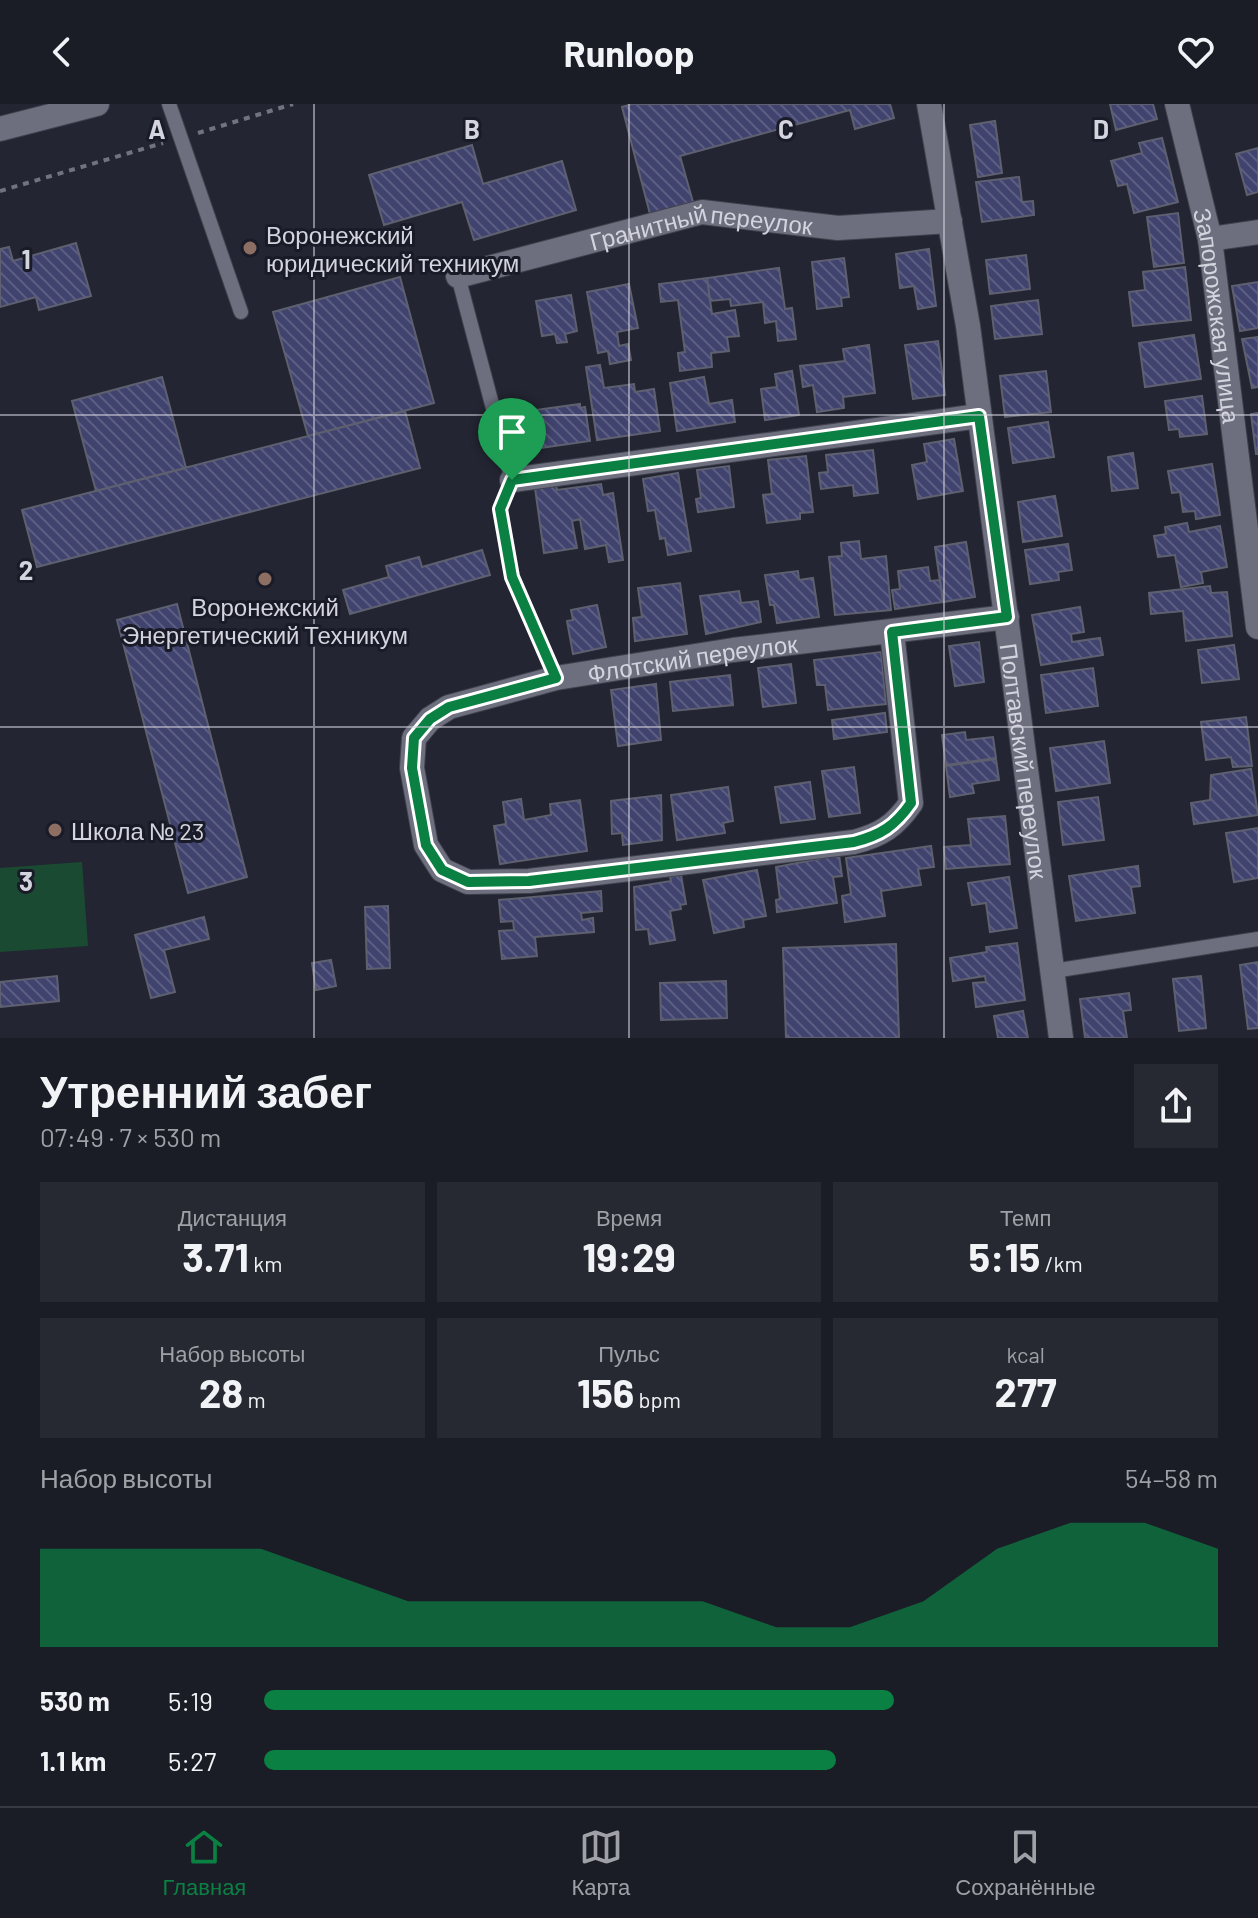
<!DOCTYPE html>
<html lang="ru">
<head>
<meta charset="utf-8">
<style>
	:root { --surface:#1a1c26; --page:#272932; --text:#f1f3f6; --muted:#9fa1a7; --line:#383a43; --accent:#0b8043 }
	body { margin:0; font-family:Barlow,sans-serif; background:var(--page); color:var(--text); height:100vh; display:flex; flex-direction:column; font-size:30px; white-space:nowrap }
	* { box-sizing:border-box; margin:0 }
	p { font-size:26px; color:var(--muted) }
	.icon { flex:none; width:44px; height:44px; fill:none; stroke:currentColor; stroke-width:2; stroke-linecap:round; stroke-linejoin:round }
	.map { position:relative; height:934px; overflow:hidden }
	.side { display:flex; flex-direction:column; background:var(--surface); flex:1 }
	.side>* { flex:none }
	.pin { position:absolute; display:grid; place-items:center; width:68px; height:68px; color:#fff; margin:-82px -34px; border-radius:50% 50% 50% 0; rotate:-45deg; box-shadow:0 0 8px #0007 }
	.pin .icon { rotate:45deg }
	.round { display:grid; place-items:center; flex:none; width:84px; height:84px; border-radius:0px; background:var(--page) }
	.headline { display:flex; align-items:center; justify-content:space-between; height:136px; padding:0 40px }
	h1 { font-size:44px; font-weight:700; line-height:60px }
	.figures { display:grid; grid-template-columns:repeat(3,1fr); gap:12px; height:136px; padding:8px 40px }
	.figures div { display:grid; align-content:center; border-radius:0px; background:var(--page); text-align:center }
	.figures b { font-size:40px; font-weight:700 }
	.figures small { font-size:22px; font-weight:400 }
	.figures p { font-size:22px }
	.chart { height:224px; padding:16px 40px }
	.chart p { display:flex; justify-content:space-between }
	.chart svg { width:100%; height:144px; margin-top:8px; fill:var(--accent); opacity:.7 }
	ul { padding:0 40px; list-style:none; font-size:26px }
	li { display:grid; grid-template-columns:128px 96px 1fr; align-items:center; height:60px }
	li i { height:20px; border-radius:10px; background:var(--accent) }
	header { display:flex; justify-content:space-between; align-items:center; height:104px; padding:0 40px; background:var(--surface); font-size:36px; font-weight:700 }
	.menu { display:flex; justify-content:space-around; align-items:center; height:112px; border-top:2px solid var(--line); background:var(--surface); font-size:22px; color:var(--muted) }
	.menu a { display:grid; justify-items:center; gap:4px }
	.menu .current { color:var(--accent) }
	.map>svg:first-child { display:block }
	.garden { fill:#1a4b32 }
	.building { fill:url(#building-back-hatch); stroke:#5e6070; stroke-width:2 }
	.lines { fill:none; stroke-linecap:round; stroke-linejoin:round }
	.service-casing { stroke:#40414d; stroke-width:16 }
	.minor-casing { stroke:#40414d; stroke-width:26 }
	.secondary-casing { stroke:#40414d; stroke-width:26 }
	.path { stroke:#71737e; stroke-width:4; stroke-dasharray:6 6; stroke-linecap:butt }
	.service { stroke:#6d6f7f; stroke-width:14 }
	.minor { stroke:#6d6f7f; stroke-width:24 }
	.secondary { stroke:#6d6f7f; stroke-width:24 }
	.route-casing { stroke:#fff; stroke-width:16 }
	.route { stroke:#0b8043; stroke-width:10 }
	.grid { fill:none; stroke:#d3d4dd; stroke-width:2; stroke-opacity:0.55 }
	.education-dot { fill:#8d6e63; stroke:#1a1b28; stroke-width:3 }
	.labels { text-anchor:middle; dominant-baseline:central; stroke-width:6; stroke-linejoin:round; paint-order:stroke }
	.poi-label { font-size:24px; fill:#d3d4dd; stroke:#1a1b28; text-anchor:start }
	.street-label { font-size:24px; fill:#d3d4dd; stroke:#1a1b28 }
	.grid-label { font-size:26px; text-anchor:middle; font-weight:bold; fill:#d3d4dd; stroke:#1a1b28; stroke-width:6; stroke-linejoin:round; paint-order:stroke }
</style>
</head>
<body>
<header><svg class="icon" aria-label="back" viewBox="0 0 24 24"><path d="M15 5l-7 7 7 7"/></svg>Runloop<svg class="icon" aria-label="heart" viewBox="0 0 24 24"><path d="M12 20l-8-8c-3-5 5-10 8-4 3-6 11-1 8 4z"/></svg></header>
<div class="map">
<svg width="1258" height="934" viewBox="0 0 1258 934">
	<defs>
		<pattern id="building-back-hatch" width="6" height="6" patternUnits="userSpaceOnUse" patternTransform="scale(2)"><rect width="6" height="6" fill="#40436e"/><path d="M-1 5l2 2M0 0l6 6M5-1l2 2" fill="none" stroke="#5b5d82"/></pattern>
	</defs>
	<rect width="100%" height="100%" fill="#232532"/>
	<path class="garden" d="M82,758L88,842L0,848V764Z"/>
	<path class="building" d="M632,0H890L894,14L855,25L850,6L680,52L693,98L650,110L622,3Z
		M1110,0H1153L1157,15L1116,26Z
		M995,17L1002,69L978,73L970,21Z
		M1162,34L1178,98L1134,109L1127,80L1118,82L1111,57L1142,49L1139,39Z
		M472,41L483,80L562,57L576,106L474,136L462,98L384,121L369,71Z
		M1258,44V88L1247,91L1236,50Z
		M1019,73L1022,98L1033,97L1034,111L982,118L976,78Z
		M1178,109L1184,159L1154,163L1147,113Z
		M76,139L91,192L39,206L36,193L0,203V145L9,143L13,157Z
		M929,145L936,202L918,205L914,182L900,184L896,150Z
		M1026,151L1030,185L990,190L986,156Z
		M844,154L849,193L841,194L842,202L817,205L812,158Z
		M1185,163L1191,216L1133,222L1129,188L1145,186L1143,168Z
		M779,164L785,205L792,204L796,235L778,237L776,217L765,219L763,198L731,202L730,195L710,197L707,174Z
		M400,173L434,299L308,332L273,208Z
		M707,174L712,210L735,206L739,232L727,233L729,247L711,249L712,263L680,267L678,249L685,248L678,196L661,198L659,180Z
		M1258,178V224L1240,227L1232,182Z
		M629,180L638,224L617,228L619,242L628,240L631,256L610,260L608,247L598,249L587,188Z
		M571,191L577,227L565,230L567,238L557,239L555,230L542,232L536,197Z
		M1038,196L1042,230L995,235L991,202Z
		M1194,231L1201,275L1145,283L1139,239Z
		M1258,233V283L1252,284L1242,235Z
		M938,237L945,291L913,295L905,241Z
		M869,241L875,289L843,293L844,304L817,308L813,281L803,283L800,262L845,257L843,245Z
		M600,261L604,284L634,280L635,288L654,285L660,327L597,336L586,263Z
		M792,267L799,311L765,316L761,285L777,283L775,270Z
		M1046,267L1051,308L1005,313L1000,272Z
		M162,273L186,364L96,387L72,297Z
		M704,273L709,300L732,296L735,318L677,327L670,279Z
		M1202,292L1207,330L1180,333L1179,325L1169,326L1165,297Z
		M580,300V304L585,303L590,337L533,345L528,307Z
		M405,307L420,364L37,463L22,406Z
		M1258,309V350H1256L1251,310Z
		M1048,318L1054,353L1013,359L1008,324Z
		M954,335L963,387L918,395L912,361L927,358L924,340Z
		M873,346L878,389L854,392L853,381L821,385L819,369L828,368L826,351Z
		M1133,349L1138,384L1112,387L1108,353Z
		M806,352L813,408L800,409V415L767,419L763,391L772,390L768,356Z
		M1212,360L1220,411L1196,415L1195,407L1183,408L1180,388L1172,389L1168,367Z
		M729,362L734,403L698,408L696,395L701,394L697,366Z
		M678,369L691,447L668,451L665,434L660,435L655,406L648,407L643,375Z
		M601,380L603,391L613,389L623,456L609,458L606,441L585,445L580,415L572,417L577,444L544,449L535,384L556,381L557,386Z
		M1055,392L1062,432L1023,438L1018,398Z
		M1187,419L1189,428L1220,422L1227,463L1201,468L1203,479L1181,483L1175,451L1158,453L1154,432L1166,430L1165,423Z
		M859,437L861,455L886,452L891,506L835,511L829,453L842,452L841,439Z
		M966,438L975,493L943,498L935,443Z
		M1068,440L1072,466L1058,468L1059,476L1030,480L1025,446Z
		M482,446L490,471L350,510L343,486L389,473L386,462L419,453L422,463Z
		M928,463L930,477L940,476L943,498L895,505L892,486L900,485L898,467Z
		M798,467L799,476L813,474L819,513L777,519L774,501H770L765,471Z
		M680,479L687,530L635,537L633,514L642,513L638,484Z
		M1210,482L1211,489L1227,488L1232,532L1186,537L1183,507L1151,510L1149,489Z
		M739,487L741,499L758,497L761,518L706,530L700,492Z
		M177,500L247,773L188,789L117,516Z
		M597,501L606,543L573,550L567,517L573,516L571,506Z
		M1080,503L1084,528L1071,530L1072,538L1100,534L1103,551L1041,561L1032,511Z
		M979,538L984,578L955,582L949,542Z
		M1234,541L1239,575L1202,579L1198,546Z
		M881,548L886,600L828,606L825,581H817L814,556Z
		M791,560L796,599L763,603L758,564Z
		M1093,564L1098,602L1046,609L1041,571Z
		M730,571L733,601L673,607L670,578Z
		M656,580L661,636L618,642L611,586Z
		M885,609L887,628L834,635L832,616Z
		M1246,613L1252,662L1233,663L1231,653L1206,656L1201,618Z
		M965,628L966,636L993,633L996,654L946,661L942,631Z
		M1104,637L1110,679L1056,687L1050,644Z
		M996,655L999,676L972,680L974,689L950,693L946,662Z
		M854,663L860,709L829,713L822,667Z
		M1251,665L1258,711L1194,720L1191,699L1210,696L1211,671Z
		M810,678L815,715L781,719L775,683Z
		M728,683L733,717L723,719L725,729L677,736L671,691Z
		M661,691L662,736L623,741L622,729L612,730L611,697Z
		M1098,693L1104,736L1063,741L1058,698Z
		M521,695L524,716L551,711L550,700L580,696L587,747L500,760L494,722L506,720L503,698Z
		M1005,712L1010,760L946,765L944,743L971,741L968,715Z
		M1258,724V774L1234,778L1226,729Z
		M931,742L934,763L918,765L921,781L881,787L885,812L845,818L842,792L851,790L846,754Z
		M839,751L842,772L833,773L837,799L777,808L776,796L780,795L776,763Z
		M1138,762L1140,782L1131,783L1135,809L1076,817L1069,772Z
		M757,766L766,812L743,816L744,823L714,829L703,776Z
		M681,771L686,800L680,801L681,805L670,807L675,836L650,840L648,825L636,826L634,783L671,777L670,773Z
		M1009,773L1017,824L990,828L986,799L972,801L968,779Z
		M601,787L602,807L581,809L582,816L593,814L594,828L535,833L537,852L502,855L499,827L514,826L513,817L501,818L499,796Z
		M388,802L390,864L367,865L365,803Z
		M204,813L209,835L164,846L175,888L151,894L135,831Z
		M1017,839L1025,896L976,903L973,879L986,878L985,872L953,877L950,854L987,848L986,843Z
		M896,840L899,934H786L783,844Z
		M331,856L336,882L316,886L312,859Z
		M1258,858V924L1248,925L1240,861Z
		M57,872L59,897L0,903V878Z
		M1201,872L1206,924L1179,927L1173,875Z
		M726,877L727,914L661,916L660,879Z
		M1129,889L1131,906L1123,907L1127,934H1085L1080,895Z
		M1023,907L1028,934H998L994,912Z"/>
	<g class="lines">
		<g class="service-casing">
			<path id="service" d="M169,0L241,208
				M458,172L512,376L500,405L512,473L556,574
				M1053,867L1258,835"/>
		</g>
		<g class="minor-casing">
			<g id="minor">
				<path id="s1" d="M929,0L968,222L1061,934"/>
				<path id="s2" d="M1177,0L1210,135L1258,523"/>
				<path d="M1210,135L1258,128"/>
				<path id="s3" d="M458,172L702,108L838,124L950,117"/>
				<path d="M512,376L979,312"/>
				<path id="s4" d="M892,528L911,699C895,722 881,731 854,738L529,777L468,778L442,766L426,741L412,664L414,634L430,615L449,603L556,574L733,546L1007,513"/>
			</g>
		</g>
		<g class="secondary-casing">
			<path id="secondary" d="M0,25L97,0"/>
		</g>
		<path class="path" d="M198,29L293,0
			M0,87L163,39"/>
		<use href="#service" class="service"/>
		<use href="#minor" class="minor"/>
		<use href="#secondary" class="secondary"/>
	</g>
	<g class="lines">
		<g class="route-casing">
			<path id="route" d="M979,312L1007,513L892,528L911,699C895,722 881,731 854,738L529,777L468,778L442,766L426,741L412,664L414,634L430,615L449,603L556,574L512,473L500,405L512,376Z"/>
		</g>
		<use href="#route" class="route"/>
	</g>
	<path class="grid" d="M314,0V934M629,0V934M944,0V934M0,311H1258M0,623H1258"/>
	<g class="education-dot">
		<circle cx="250" cy="144" r="8"/>
		<circle cx="265" cy="475" r="8"/>
		<circle cx="55" cy="726" r="8"/>
	</g>
	<g class="labels">
		<g class="poi-label">
			<text x="266" y="130">Воронежский<tspan x="266" dy="28">юридический техникум</tspan></text>
			<text x="265" y="502" text-anchor="middle">Воронежский<tspan x="265" dy="28">Энергетический Техникум</tspan></text>
			<text x="71" y="726">Школа № 23</text>
		</g>
		<g class="street-label">
			<text stroke="none"><textPath href="#s3" startOffset="250">Гранитный переулок</textPath></text>
			<text stroke="none"><textPath href="#s2" startOffset="216">Запорожская улица</textPath></text>
			<text stroke="none"><textPath href="#s4" startOffset="1094">Флотский переулок</textPath></text>
			<text stroke="none"><textPath href="#s1" startOffset="664">Полтавский переулок</textPath></text>
		</g>
	</g>
	<g class="grid-label">
		<text x="157" y="35">A</text>
		<text x="472" y="35">B</text>
		<text x="786" y="35">C</text>
		<text x="1101" y="35">D</text>
		<text x="26" y="165">1</text>
		<text x="26" y="476">2</text>
		<text x="26" y="787">3</text>
	</g>
</svg>
<div class="pin" style="left:512px;top:376px;background:#1e9e55"><svg class="icon" aria-label="arrive" viewBox="0 0 24 24"><path d="M6 21V4h12l-3 4 3 4H6"/></svg></div>
</div>
<section class="side">
<div class="headline"><div><h1>Утренний забег</h1><p>07:49 · 7 × 530 m</p></div><a class="round"><svg class="icon" aria-label="share" viewBox="0 0 24 24"><path d="M12 15V3M7 8l5-5 5 5M5 13v7h14v-7"/></svg></a></div>
<div class="figures">
<div><p>Дистанция</p><b>3.71<small> km</small></b></div>
<div><p>Время</p><b>19:29</b></div>
<div><p>Темп</p><b>5:15<small> /km</small></b></div>
</div>
<div class="figures">
<div><p>Набор высоты</p><b>28<small> m</small></b></div>
<div><p>Пульс</p><b>156<small> bpm</small></b></div>
<div><p>kcal</p><b>277</b></div>
</div>
<div class="chart"><p><span>Набор высоты</span>54–58 m</p>
<svg viewBox="0 0 160 44" preserveAspectRatio="none"><path d="M0 44V14L10 14L20 14L30 14L40 22L50 30L60 30L70 30L80 30L90 30L100 38L110 38L120 30L130 14L140 6L150 6L160 14V44z"/></svg>
</div>
<ul>
<li><b>530 m</b>5:19<i style="width:66%"></i></li>
<li><b>1.1 km</b>5:27<i style="width:60%"></i></li>
</ul>
</section>
<nav class="menu">
<a class="current"><svg class="icon" aria-label="home" viewBox="0 0 24 24"><path d="M3 11l9-7 9 7M6 9v11h12V9"/></svg>Главная</a>
<a><svg class="icon" aria-label="map" viewBox="0 0 24 24"><path d="M3 6l6-2 6 2 6-2v14l-6 2-6-2-6 2zM9 4v14M15 6v14"/></svg>Карта</a>
<a><svg class="icon" aria-label="saved" viewBox="0 0 24 24"><path d="M7 4h10v16l-5-4-5 4z"/></svg>Сохранённые</a>
</nav>
</body>
</html>
